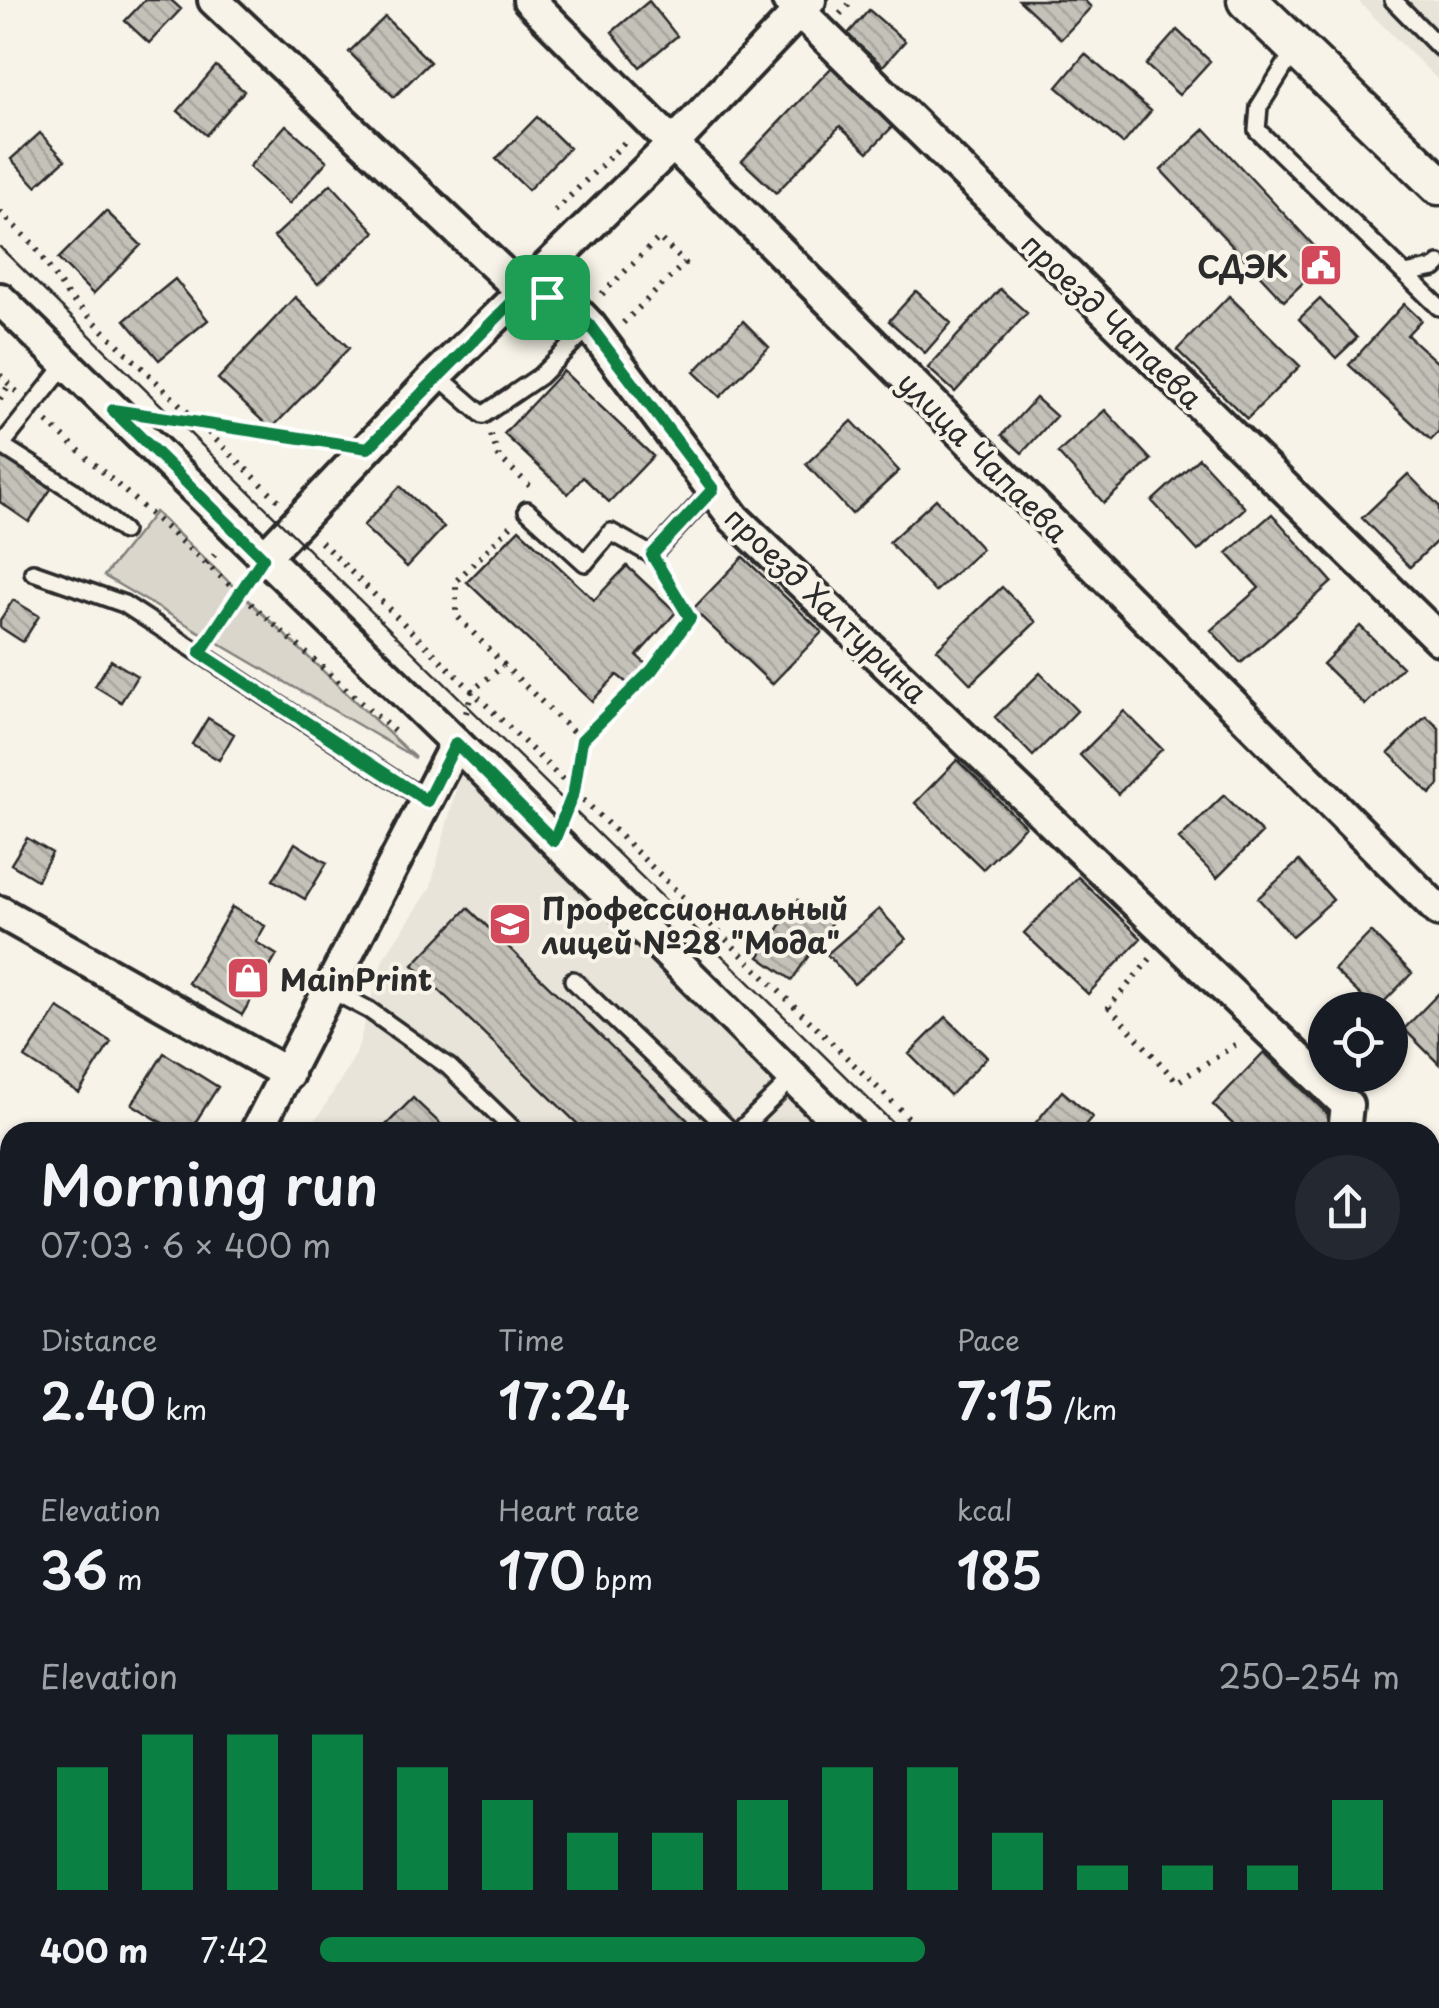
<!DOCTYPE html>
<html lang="en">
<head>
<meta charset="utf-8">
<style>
	:root { --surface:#171b24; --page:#242831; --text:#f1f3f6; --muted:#9ea1a6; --accent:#0b8043 }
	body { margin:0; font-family:"Playpen Sans",sans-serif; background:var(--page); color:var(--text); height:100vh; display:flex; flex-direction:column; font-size:38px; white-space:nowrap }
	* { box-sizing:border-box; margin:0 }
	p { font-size:32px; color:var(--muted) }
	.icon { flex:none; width:55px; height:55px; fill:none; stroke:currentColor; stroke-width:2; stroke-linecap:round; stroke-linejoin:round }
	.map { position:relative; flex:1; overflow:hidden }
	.sheet { position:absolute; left:0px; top:1122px; width:1440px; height:888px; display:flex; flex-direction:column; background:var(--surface); border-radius:30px 30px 0 0; box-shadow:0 2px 8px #0004 }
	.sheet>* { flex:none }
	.buttons { position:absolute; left:1308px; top:992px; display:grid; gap:20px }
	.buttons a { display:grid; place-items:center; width:100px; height:100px; border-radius:50%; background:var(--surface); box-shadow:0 2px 8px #0004; font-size:50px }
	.pin { position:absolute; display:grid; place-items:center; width:85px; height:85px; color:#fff; margin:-42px; border-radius:20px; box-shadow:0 5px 15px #0006 }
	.round { display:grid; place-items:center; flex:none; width:105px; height:105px; border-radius:52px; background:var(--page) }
	.head { display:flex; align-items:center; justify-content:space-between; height:170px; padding:0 40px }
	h1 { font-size:55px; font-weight:600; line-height:75px }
	.metrics { display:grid; grid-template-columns:repeat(3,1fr); gap:15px; height:170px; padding:10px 40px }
	.metrics div { display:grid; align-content:center }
	.metrics b { font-size:50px; font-weight:600 }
	.metrics small { font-size:28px; font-weight:400 }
	.metrics p { font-size:28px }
	.chart { height:280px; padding:20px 40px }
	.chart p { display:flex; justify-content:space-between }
	.chart svg { width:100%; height:180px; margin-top:10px; stroke:var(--accent); stroke-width:6 }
	ul { padding:0 40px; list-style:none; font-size:32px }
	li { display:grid; grid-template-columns:160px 120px 1fr; align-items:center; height:75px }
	li i { height:25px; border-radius:12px; background:var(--accent) }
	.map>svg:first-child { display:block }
	.built { fill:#e8e4da }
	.green { fill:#dad6cc; stroke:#82807c; stroke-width:2.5 }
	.building { fill:url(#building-back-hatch); stroke:#2b2b2b; stroke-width:2.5 }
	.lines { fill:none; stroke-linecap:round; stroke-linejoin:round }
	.service-casing { stroke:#2b2b2b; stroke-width:22 }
	.minor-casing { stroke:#2b2b2b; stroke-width:38 }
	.tertiary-casing { stroke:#2b2b2b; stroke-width:45 }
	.path { stroke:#2b2b2b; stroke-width:6; stroke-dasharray:2.5 8; stroke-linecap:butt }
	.service { stroke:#f7f3e8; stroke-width:15 }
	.minor { stroke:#f7f3e8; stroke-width:30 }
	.tertiary { stroke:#f7f3e8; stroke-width:38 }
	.tram { stroke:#2b2b2b; stroke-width:2.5 }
	.route-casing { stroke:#fff; stroke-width:20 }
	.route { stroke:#0b8043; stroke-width:12 }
	.labels { text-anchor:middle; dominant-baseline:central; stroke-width:8; stroke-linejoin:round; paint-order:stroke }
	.poi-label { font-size:30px; font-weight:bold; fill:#2b2b2b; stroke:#f7f3e8; text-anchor:start }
	.street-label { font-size:30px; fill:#2b2b2b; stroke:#f7f3e8 }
</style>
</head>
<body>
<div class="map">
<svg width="1439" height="2008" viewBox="0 0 1439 2008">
	<defs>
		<pattern id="building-back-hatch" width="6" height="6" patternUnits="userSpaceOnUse" patternTransform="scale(2.5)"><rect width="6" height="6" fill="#c4c1b9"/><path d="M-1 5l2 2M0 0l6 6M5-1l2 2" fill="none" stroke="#a9a69f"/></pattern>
	</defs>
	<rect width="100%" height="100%" fill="#f7f3e8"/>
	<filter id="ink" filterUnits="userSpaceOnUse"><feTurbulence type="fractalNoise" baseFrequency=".01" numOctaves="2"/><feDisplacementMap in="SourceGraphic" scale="20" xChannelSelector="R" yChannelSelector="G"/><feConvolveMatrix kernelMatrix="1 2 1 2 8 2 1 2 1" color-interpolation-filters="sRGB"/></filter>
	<g filter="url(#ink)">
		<path class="built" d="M1357,0H1439V81Z
			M460,774L827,1132H302L320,1114L356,1054L383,959L430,889Z"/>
		<path class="green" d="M155,512L415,758L104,576Z"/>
		<path class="building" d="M145,0H171L181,9L149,43L125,21Z
			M1019,0H1084L1091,7L1061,39Z
			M649,1L677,36L640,67L612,32Z
			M869,10L905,41L883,66L847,35Z
			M385,17L430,62L394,97L349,52Z
			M1177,30L1210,61L1179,95L1146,65Z
			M1085,54L1151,111L1123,144L1057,87Z
			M834,65L895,124L868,152L840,126L776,193L742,161Z
			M216,66L244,91L206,135L178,111Z
			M537,117L569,148L528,190L496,159Z
			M286,125L327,161L289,204L249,167Z
			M1205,129L1327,260L1284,301L1161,170Z
			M40,133L65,160L36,186L11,159Z
			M331,184L375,232L318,284L274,237Z
			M106,211L141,245L93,294L58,259Z
			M175,279L208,320L159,360L125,320Z
			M1000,289L1027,313L955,392L928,368Z
			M916,291L951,323L925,353L889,321Z
			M1229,296L1300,366L1247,419L1177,350Z
			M295,297L349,348L271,429L218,379Z
			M1320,299L1357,338L1336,358L1299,319Z
			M1404,304L1421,320L1407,335L1439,364V432L1431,440L1349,365Z
			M743,321L769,347L720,397L694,372Z
			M563,371L653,456L609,502L583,477L568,494L504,434Z
			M1036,398L1056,416L1022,453L1002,435Z
			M1105,410L1151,460L1104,503L1058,453Z
			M852,421L899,471L852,514L806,464Z
			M3,457L51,489L29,522L0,502V462Z
			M1199,458L1245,508L1198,551L1152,501Z
			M1408,474L1439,506V539L1410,567L1362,518Z
			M400,486L444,527L407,567L363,526Z
			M936,499L982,549L935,592L889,542Z
			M1272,514L1332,582L1241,663L1211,630L1259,588L1227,553Z
			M519,529L594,600L627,566L676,612L637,656L649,667L631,686L617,675L592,701L467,582Z
			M743,557L822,632L772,684L693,609Z
			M1002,587L1036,622L971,684L937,649Z
			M13,600L39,616L23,642L0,627V620Z
			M1360,626L1402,667L1365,705L1323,664Z
			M111,660L137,676L121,702L95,686Z
			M1040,673L1077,711L1033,756L995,717Z
			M1124,711L1162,749L1118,794L1080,755Z
			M1426,716L1439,728V785L1430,794L1389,753Z
			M208,718L234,734L219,760L192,744Z
			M957,760L1025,826L983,869L915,803Z
			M1224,795L1262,833L1217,878L1179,839Z
			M27,838L52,853L37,880L11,864Z
			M295,843L327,863L305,899L273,880Z
			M1299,861L1333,900L1292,936L1258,898Z
			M1078,877L1141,938L1088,994L1024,933Z
			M798,900L831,923L792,980L759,957Z
			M232,907L265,926L256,942L277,955L242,1015L188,983Z
			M468,908L700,1132H586L413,965Z
			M879,909L906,939L854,984L827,954Z
			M1371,932L1412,973L1376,1010L1334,970Z
			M1439,993V1064L1404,1029Z
			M58,1008L111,1042L79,1093L25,1058Z
			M946,1017L987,1057L950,1095L909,1054Z
			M1264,1052L1343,1129L1339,1132H1241L1213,1105Z
			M164,1053L218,1087L189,1132H177L132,1104Z
			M1062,1091L1092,1117L1079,1132H1028Z
			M413,1098L417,1102L449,1132H379Z
			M0,1168L10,1175V1219L0,1235Z
			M0,1827L10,1832L8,1916L0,1912Z
			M21,2000H57L62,2004L59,2008H15Z
			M409,2000H458L453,2008H405Z
			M545,2000H593L588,2008H540Z
			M866,2000H966L961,2008H861Z
			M1149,2000H1226L1237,2008H1143Z"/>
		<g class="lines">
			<g class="service-casing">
				<path id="service" d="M1393,0L1439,47
					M1296,48L1259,107L1257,130L1405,274L1435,268L1439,264
					M1405,274L1439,307
					M437,375L483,415L540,376L590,326
					M1,445L72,490L123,531
					M0,447L66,364
					M527,510L585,563L611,532L652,555L713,489
					M33,572L124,604L427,801
					M573,980L732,1132
					M331,990L369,1010L449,1067L516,1132
					M738,1132L793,1078
					M0,1264L10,1270
					M1430,1600L1439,1608"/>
			</g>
			<g class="minor-casing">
				<path id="minor" d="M214,0L522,291L566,301L590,326L734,518L1347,1105L1344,1132
					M529,0L1439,911
					M788,0L1439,639
					M0,299L456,743L848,1132
					M263,558L437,375L674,143L810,0
					M0,912L288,1074
					M256,1132L456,743
					M1430,1312L1439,1322
					M1430,1371L1439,1362
					M0,1561L10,1530
					M0,1594L10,1600
					M1430,1699L1439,1707
					M0,1788L10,1794
					M1430,1830L1439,1819
					M370,2000L384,2008
					M726,2000L740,2008
					M1286,2008L1293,2000"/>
			</g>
			<g class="tertiary-casing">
				<path id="tertiary" d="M1247,0L1439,185"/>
			</g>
			<path class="path" d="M840,14L853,0
				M555,211L628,139
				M0,212L33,244L68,296L280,502
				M602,294L659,238L685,263L623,323
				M0,375L17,392
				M0,399L9,385
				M167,418L333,442
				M47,422L396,733
				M491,435L499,457L531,487
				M321,542L472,691L504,665L581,740L652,670L690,618L663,573
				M206,564L219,550
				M211,636L249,580
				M504,665L456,615V581L513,524
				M466,713L472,691L923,1132
				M566,811L574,791L581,740
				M1150,959L1109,1007L1177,1082L1238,1043
				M354,1132L356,1125"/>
			<use href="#service" class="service"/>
			<use href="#minor" class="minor"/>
			<use href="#tertiary" class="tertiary"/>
			<path class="tram" d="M0,247L902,1132
				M1430,1647L1439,1655
				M1430,1666L1439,1675"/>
		</g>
	</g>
	<g class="lines" filter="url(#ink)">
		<g class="route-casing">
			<path id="route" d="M522,292L566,301L590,326L713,489L652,555L690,618L652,670L582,740L574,791L554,841L456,743L427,801L200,653L263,558L113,410L368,448Z"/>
		</g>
		<use href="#route" class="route"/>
	</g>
	<defs>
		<g id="civic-square" transform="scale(2.25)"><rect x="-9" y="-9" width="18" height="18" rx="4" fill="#d1495b" stroke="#f7f3e8"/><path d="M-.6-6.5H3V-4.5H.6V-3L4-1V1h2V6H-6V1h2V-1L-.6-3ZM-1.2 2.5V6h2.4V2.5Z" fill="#fff"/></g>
		<g id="university-square" transform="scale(2.25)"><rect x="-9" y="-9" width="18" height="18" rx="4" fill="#d1495b" stroke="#f7f3e8"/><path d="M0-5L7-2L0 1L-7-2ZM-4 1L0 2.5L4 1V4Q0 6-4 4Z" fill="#fff"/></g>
		<g id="shop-square" transform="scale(2.25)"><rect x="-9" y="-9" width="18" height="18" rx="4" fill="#d1495b" stroke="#f7f3e8"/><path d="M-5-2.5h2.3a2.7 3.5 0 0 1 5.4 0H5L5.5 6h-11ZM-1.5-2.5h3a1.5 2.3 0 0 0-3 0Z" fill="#fff"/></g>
	</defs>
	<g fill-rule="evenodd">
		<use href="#civic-square" x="1321" y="265"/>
		<use href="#university-square" x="510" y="924"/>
		<use href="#shop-square" x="248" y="978"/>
	</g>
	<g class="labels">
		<g class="poi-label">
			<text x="1288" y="265" text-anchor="end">СДЭК</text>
			<text x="542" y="907">Профессиональный<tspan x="542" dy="34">лицей №28 "Мода"</tspan></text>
			<text x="280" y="978">MainPrint</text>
		</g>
		<g class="street-label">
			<text transform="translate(1113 320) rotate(44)">проезд Чапаева</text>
			<text transform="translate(984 456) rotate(45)">улица Чапаева</text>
			<text transform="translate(827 604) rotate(44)">проезд Халтурина</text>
		</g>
	</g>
</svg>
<div class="buttons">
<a><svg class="icon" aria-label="locate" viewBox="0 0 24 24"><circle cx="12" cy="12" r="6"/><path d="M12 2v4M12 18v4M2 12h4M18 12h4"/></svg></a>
</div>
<div class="pin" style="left:547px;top:297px;background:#1e9e55"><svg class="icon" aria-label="arrive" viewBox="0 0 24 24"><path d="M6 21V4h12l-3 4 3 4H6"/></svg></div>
<section class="sheet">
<div class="head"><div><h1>Morning run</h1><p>07:03 · 6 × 400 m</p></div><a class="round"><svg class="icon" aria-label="share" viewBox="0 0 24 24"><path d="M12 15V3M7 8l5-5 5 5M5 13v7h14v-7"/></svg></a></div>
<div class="metrics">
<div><p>Distance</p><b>2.40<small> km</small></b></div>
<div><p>Time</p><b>17:24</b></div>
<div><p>Pace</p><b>7:15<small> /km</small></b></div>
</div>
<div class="metrics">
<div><p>Elevation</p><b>36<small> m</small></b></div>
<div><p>Heart rate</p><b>170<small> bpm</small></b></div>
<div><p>kcal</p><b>185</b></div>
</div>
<div class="chart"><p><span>Elevation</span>250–254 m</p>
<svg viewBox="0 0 160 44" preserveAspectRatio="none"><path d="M5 44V14M15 44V6M25 44V6M35 44V6M45 44V14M55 44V22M65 44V30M75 44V30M85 44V22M95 44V14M105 44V14M115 44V30M125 44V38M135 44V38M145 44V38M155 44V22"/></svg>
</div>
<ul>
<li><b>400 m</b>7:42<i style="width:56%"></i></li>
</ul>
</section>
</div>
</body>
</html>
